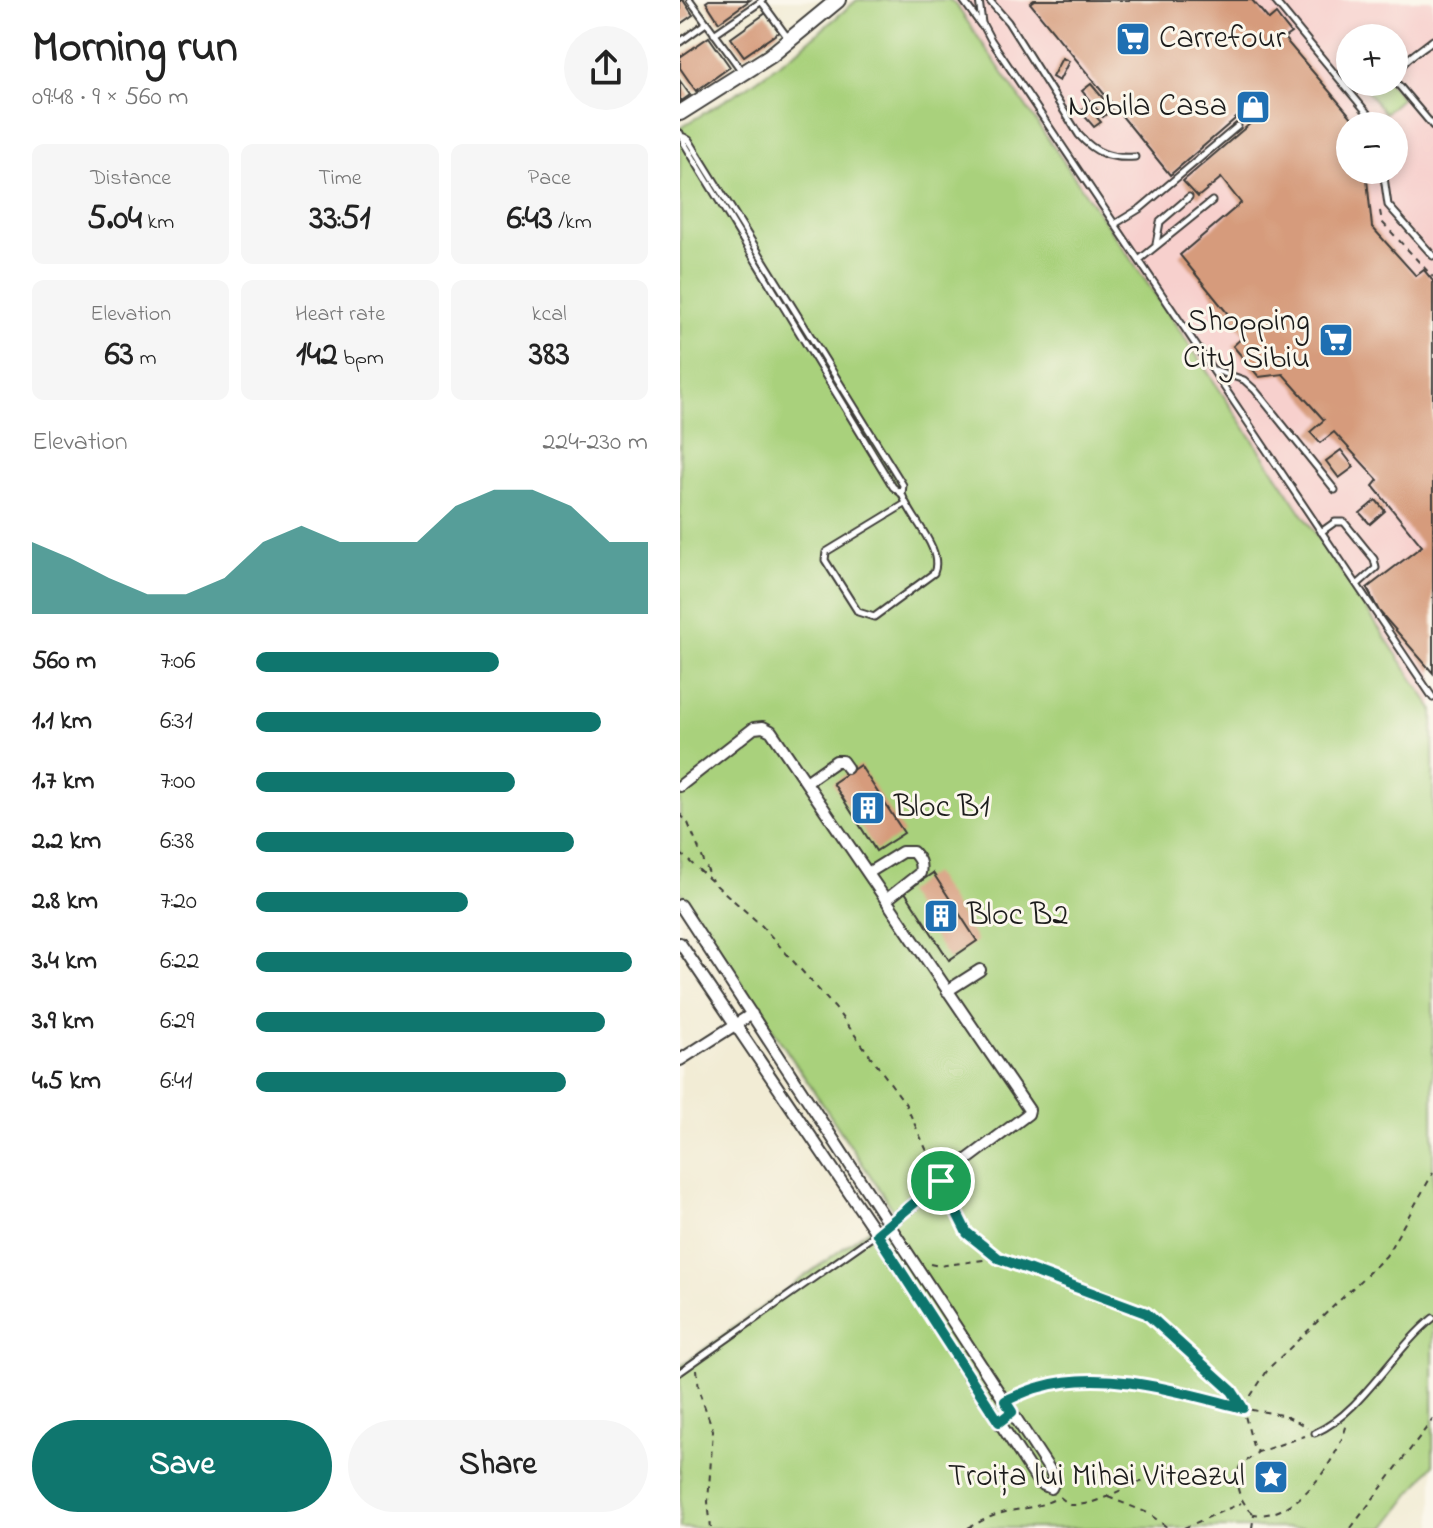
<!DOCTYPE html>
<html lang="en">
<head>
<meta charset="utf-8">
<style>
	:root { --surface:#fff; --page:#f6f6f6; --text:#222; --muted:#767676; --accent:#0f766e }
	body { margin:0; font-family:"Indie Flower",sans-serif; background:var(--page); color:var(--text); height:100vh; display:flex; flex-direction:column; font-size:30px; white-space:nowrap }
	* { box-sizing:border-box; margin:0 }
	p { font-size:26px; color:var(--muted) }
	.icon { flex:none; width:44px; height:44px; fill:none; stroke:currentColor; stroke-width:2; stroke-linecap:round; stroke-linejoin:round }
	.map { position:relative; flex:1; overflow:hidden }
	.panel { display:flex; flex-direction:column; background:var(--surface); width:680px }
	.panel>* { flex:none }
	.controls { position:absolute; left:656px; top:24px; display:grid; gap:16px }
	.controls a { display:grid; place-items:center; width:72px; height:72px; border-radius:50%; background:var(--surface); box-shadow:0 4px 12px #0003; font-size:40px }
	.pin { position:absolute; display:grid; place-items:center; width:68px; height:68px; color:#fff; margin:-34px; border:4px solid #fff; border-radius:50%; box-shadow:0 2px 8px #0007 }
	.round { display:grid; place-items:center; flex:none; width:84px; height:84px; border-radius:42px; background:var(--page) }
	.head { display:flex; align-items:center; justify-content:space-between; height:136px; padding:0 32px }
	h1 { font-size:44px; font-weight:700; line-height:60px }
	.metrics { display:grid; grid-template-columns:repeat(3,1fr); gap:12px; height:136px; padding:8px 32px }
	.metrics div { display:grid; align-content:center; border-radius:12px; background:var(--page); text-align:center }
	.metrics b { font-size:34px; font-weight:700 }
	.metrics small { font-size:22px; font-weight:400 }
	.metrics p { font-size:22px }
	.chart { height:224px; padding:16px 32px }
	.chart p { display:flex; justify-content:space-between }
	.chart svg { width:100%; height:144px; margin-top:8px; fill:var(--accent); opacity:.7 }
	.button { display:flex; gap:16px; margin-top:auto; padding:16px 32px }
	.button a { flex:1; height:92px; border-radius:48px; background:var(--accent); color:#fff; font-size:32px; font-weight:700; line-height:92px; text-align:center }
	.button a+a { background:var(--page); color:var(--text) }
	ul { padding:0 32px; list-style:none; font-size:26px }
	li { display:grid; grid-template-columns:128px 96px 1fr; align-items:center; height:60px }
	li i { height:20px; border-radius:10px; background:var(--accent) }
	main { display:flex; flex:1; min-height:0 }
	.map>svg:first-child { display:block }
	.built { fill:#f7d0cd; fill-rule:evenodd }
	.green { fill:#a9d17b; stroke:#62764c; stroke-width:2 }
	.building { fill:#d69b7c }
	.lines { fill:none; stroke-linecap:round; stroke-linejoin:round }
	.service-casing { stroke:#3c3b38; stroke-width:9 }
	.minor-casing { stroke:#3c3b38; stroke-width:14 }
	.tertiary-casing { stroke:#3c3b38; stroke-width:18 }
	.path { stroke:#3c3b38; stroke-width:2; stroke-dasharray:6 6; stroke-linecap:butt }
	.service { stroke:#fff; stroke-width:5 }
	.minor { stroke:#fff; stroke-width:10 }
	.tertiary { stroke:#fff; stroke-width:14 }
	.route-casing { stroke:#fff; stroke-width:16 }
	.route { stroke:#0f766e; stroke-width:10 }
	.labels { text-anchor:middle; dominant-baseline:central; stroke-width:6; stroke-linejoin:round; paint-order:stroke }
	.poi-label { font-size:32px; fill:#1c1c1c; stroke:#fbf7ec; text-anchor:start }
</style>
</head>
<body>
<main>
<section class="panel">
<div class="head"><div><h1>Morning run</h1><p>09:48 · 9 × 560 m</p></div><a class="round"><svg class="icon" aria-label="share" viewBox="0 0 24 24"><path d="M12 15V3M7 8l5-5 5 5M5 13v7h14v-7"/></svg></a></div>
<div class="metrics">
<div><p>Distance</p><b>5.04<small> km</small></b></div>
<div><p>Time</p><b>33:51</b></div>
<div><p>Pace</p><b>6:43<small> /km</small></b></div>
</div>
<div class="metrics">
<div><p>Elevation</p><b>63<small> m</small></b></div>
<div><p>Heart rate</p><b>142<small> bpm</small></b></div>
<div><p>kcal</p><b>383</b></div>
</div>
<div class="chart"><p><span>Elevation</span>224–230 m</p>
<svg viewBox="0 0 160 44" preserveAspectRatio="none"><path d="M0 44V22L10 27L20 33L30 38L40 38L50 33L60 22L70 17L80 22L90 22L100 22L110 11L120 6L130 6L140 11L150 22L160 22V44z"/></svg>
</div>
<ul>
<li><b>560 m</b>7:06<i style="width:62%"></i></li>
<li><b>1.1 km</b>6:31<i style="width:88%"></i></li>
<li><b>1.7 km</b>7:00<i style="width:66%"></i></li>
<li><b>2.2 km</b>6:38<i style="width:81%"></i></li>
<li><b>2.8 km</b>7:20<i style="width:54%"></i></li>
<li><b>3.4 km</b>6:22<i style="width:96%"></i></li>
<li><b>3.9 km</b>6:29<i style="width:89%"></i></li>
<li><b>4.5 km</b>6:41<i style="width:79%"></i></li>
</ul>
<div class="button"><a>Save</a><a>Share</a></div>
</section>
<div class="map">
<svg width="753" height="1528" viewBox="0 0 753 1528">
	<rect width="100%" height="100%" fill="#fbf7ec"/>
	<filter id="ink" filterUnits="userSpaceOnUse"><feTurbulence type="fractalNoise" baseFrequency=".0125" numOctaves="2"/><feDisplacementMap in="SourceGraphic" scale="16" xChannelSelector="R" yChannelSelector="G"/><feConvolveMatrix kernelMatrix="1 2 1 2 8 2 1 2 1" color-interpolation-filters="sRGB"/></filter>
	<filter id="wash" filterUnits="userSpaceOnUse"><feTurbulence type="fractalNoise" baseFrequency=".006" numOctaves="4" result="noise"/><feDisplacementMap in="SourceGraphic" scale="32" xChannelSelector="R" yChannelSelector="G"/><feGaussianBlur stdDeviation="1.8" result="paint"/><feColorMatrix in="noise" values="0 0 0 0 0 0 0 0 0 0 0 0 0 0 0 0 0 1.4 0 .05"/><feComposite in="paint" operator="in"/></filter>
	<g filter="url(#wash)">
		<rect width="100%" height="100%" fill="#f2ecd5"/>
		<path class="built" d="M270,0H753V709L507,341L277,5ZM670,38H714V82H670ZM670,126H714V170H670Z"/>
		<path class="green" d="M177,0H270L276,5L507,341L753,709V1465L705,1528H0V1367L214,1211L0,891V128L68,86L118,50Z
			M679,82H708L722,98L705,113Z"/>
		<g id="blocks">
			<path class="building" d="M0,0H3L13,15L0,24Z
				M29,0H70L39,22L26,2Z
				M354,0H572L589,20L596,14L602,22L611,33L604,38L679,126H670V170H686L692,227L736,276L744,270L753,281V673L699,611L687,588L742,546L693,486L698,480L654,432L640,443L630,432L644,420L603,374L579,377L553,346L565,335L500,255L561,203L541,178L518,197L503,181L571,123L562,113L490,175L350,3Z
				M86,13L99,32L64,56L51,38Z
				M29,37L50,67L16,91L0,68V57Z
				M382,58L389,61L379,81L372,77Z
				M0,81L10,95L0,102Z
				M411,84L432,109L423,117L402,91Z
				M407,106L421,122L414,127L400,111Z
				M661,450L674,467L659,478L646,461Z
				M696,500L705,511L690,524L680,513Z
				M180,765L224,833L196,851L153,783Z
				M253,873L297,941L269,960L225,892Z"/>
		</g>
	</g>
	<g filter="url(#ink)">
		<use href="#blocks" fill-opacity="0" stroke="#3c3b38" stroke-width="2"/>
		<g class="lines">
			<g class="service-casing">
				<path id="service" d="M10,0L61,70
					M283,0L301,25
					M299,0L302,23L311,40L753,698
					M309,0L328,22L399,135C415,153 430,159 455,157
					M594,0L698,126
					M81,1L108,38
					M34,34L82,1
					M753,40C740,51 714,64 716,82L753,126
					M0,42L26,23
					M0,133L4,143L213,487L222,494C230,518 264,549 254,573L194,617L178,612L145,560L146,552L225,504
					M4,137L9,140L223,485L222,494
					M703,170L708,205L753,256
					M435,224L461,208L558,126
					M476,244L480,222L509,197
					M459,260L532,201
					M535,370L564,380L575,390L655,490
					M641,532L655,522H664L694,559L696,568L677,585
					M0,1372L196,1234
					M635,1433C682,1412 712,1351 753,1318"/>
			</g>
			<g class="minor-casing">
				<path id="minor" d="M126,782L156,761H162L167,768
					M0,786L74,728L83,727L91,731L349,1110L348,1114L284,1162L197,1234
					M188,873L222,852H233C239,859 242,863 240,873L206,900
					M0,905L373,1475L374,1482L371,1488L359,1483L197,1234L0,943
					M267,991L300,970
					M0,1060L72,1014"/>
			</g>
			<g class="tertiary-casing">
				<path id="tertiary" d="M0,113L90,56L158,0"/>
			</g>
			<path class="path" d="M687,178L694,177
				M700,211L702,222L753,277
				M0,814L8,823L32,881
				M0,853L81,925L155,1008L225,1103L256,1171
				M266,1191L287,1233L318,1258
				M250,1264L259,1266L318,1258L466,1313L552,1391L563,1408L573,1446L578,1452
				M17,1369L19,1391L33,1430L28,1502L31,1528
				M336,1396C375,1381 427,1376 469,1383C499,1389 528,1400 558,1407C585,1414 603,1410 627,1428
				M564,1406L589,1368L706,1256L753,1173
				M380,1497L390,1505C412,1506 430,1495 450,1486C483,1472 523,1471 557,1482
				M428,1497L468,1513L488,1528
				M573,1513C559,1501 553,1483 560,1466L578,1452L625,1436
				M288,1528C301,1521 315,1514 330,1511C346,1508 358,1507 373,1500
				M504,1528L561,1503
				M572,1528L574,1514C616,1521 659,1459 667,1423
				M671,1528L753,1419"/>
			<use href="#service" class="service"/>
			<use href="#minor" class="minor"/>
			<use href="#tertiary" class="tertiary"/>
		</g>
	</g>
	<g class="lines" filter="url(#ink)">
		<g class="route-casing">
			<path id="route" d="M261,1181L287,1233L318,1258L466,1313L552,1391L563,1408C499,1392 426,1368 360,1387C348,1390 336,1396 325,1401L332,1412L319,1422L197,1234Z"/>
		</g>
		<use href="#route" class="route"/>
	</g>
	<defs>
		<g id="supermarket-square" transform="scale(1.8)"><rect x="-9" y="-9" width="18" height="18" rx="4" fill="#1f6fb2" stroke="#fbf7ec"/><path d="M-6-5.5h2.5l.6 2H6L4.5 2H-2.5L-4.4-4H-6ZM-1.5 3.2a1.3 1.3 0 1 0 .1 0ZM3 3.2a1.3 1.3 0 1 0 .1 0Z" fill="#fff"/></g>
		<g id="shop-square" transform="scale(1.8)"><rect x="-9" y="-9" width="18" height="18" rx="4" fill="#1f6fb2" stroke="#fbf7ec"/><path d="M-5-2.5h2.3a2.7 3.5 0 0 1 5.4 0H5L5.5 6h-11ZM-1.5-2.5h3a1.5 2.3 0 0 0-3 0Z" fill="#fff"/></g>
		<g id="building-square" transform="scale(1.8)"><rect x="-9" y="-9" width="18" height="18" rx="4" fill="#1f6fb2" stroke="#fbf7ec"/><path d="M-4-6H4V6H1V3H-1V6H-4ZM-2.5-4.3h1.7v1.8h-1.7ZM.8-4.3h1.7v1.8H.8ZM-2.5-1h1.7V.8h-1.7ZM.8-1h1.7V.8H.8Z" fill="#fff"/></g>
		<g id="sight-square" transform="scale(1.8)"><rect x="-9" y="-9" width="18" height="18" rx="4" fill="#1f6fb2" stroke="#fbf7ec"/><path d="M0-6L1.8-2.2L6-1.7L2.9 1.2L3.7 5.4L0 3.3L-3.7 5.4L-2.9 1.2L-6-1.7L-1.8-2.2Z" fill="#fff"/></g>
	</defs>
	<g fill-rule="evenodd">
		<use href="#supermarket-square" x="453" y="39"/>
		<use href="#shop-square" x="573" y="107"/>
		<use href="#supermarket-square" x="656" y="340"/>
		<use href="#building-square" x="188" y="808"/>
		<use href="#building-square" x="261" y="916"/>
		<use href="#sight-square" x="591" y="1477"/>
	</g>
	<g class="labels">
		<g class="poi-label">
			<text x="479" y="39">Carrefour</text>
			<text x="547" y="107" text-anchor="end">Nobila Casa</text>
			<text x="630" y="322" text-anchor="end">Shopping<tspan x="630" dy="37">City Sibiu</tspan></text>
			<text x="214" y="808">Bloc B1</text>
			<text x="287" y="916">Bloc B2</text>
			<text x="565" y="1477" text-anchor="end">Troița lui Mihai Viteazul</text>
		</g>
	</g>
</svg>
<div class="controls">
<a>+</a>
<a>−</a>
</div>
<div class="pin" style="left:261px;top:1181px;background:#1e9e55"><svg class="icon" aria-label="arrive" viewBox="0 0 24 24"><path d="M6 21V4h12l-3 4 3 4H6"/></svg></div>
</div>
</main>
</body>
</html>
